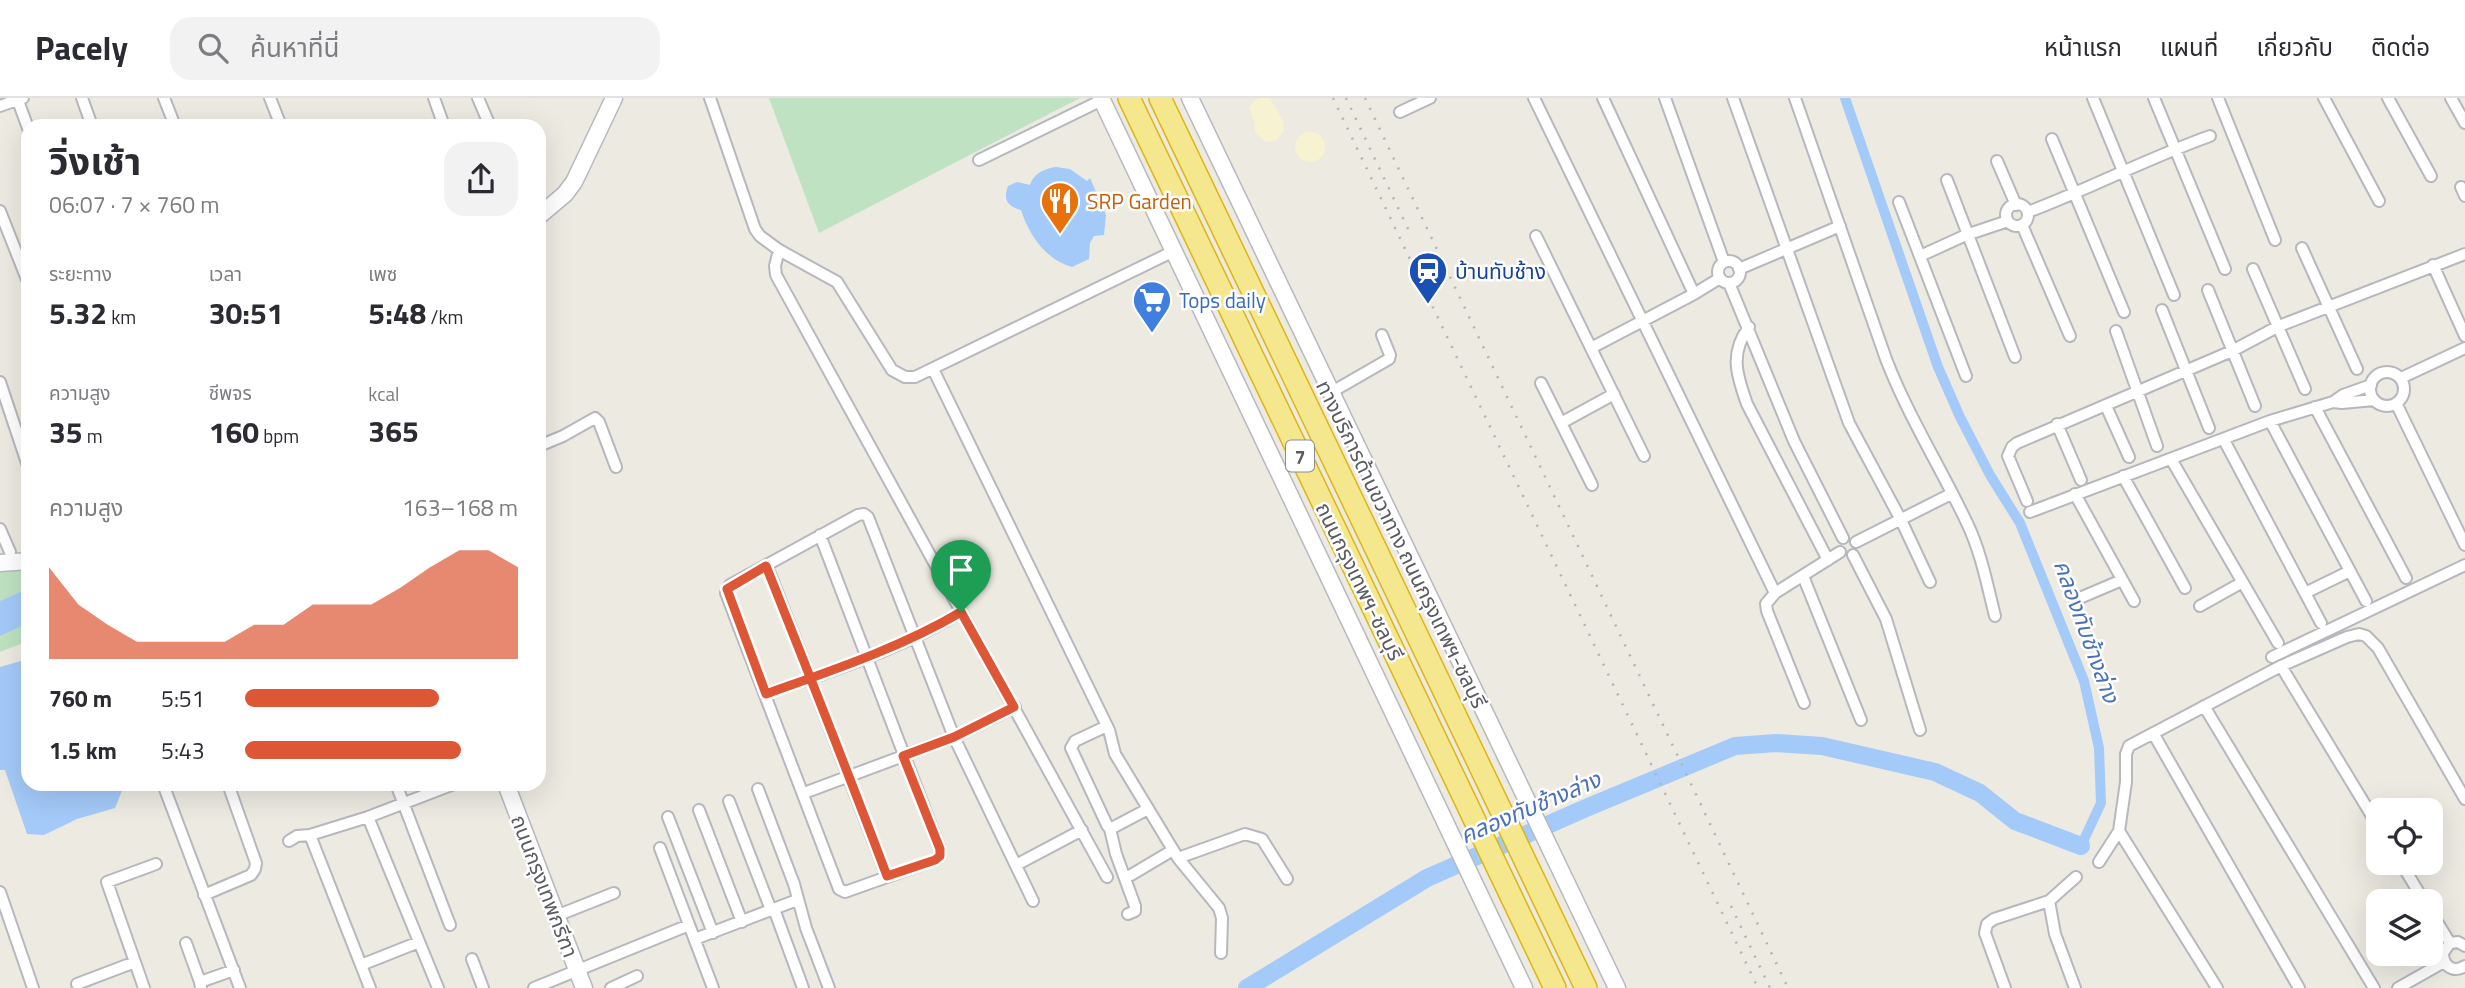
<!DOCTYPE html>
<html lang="th">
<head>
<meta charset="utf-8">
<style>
	:root { --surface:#fff; --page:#f2f2f3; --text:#2b2b33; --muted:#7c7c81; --line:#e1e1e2; --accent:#dd5736 }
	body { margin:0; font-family:"Titillium Web","Noto Sans Thai",sans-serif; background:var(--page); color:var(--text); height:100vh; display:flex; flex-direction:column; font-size:26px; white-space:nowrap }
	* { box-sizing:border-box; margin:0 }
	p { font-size:23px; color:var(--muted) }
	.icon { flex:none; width:38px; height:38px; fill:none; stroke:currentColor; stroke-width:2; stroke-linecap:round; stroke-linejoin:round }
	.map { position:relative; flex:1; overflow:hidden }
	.details { position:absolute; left:21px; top:21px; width:525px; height:672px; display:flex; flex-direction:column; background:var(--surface); border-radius:21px; box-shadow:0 7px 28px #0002 }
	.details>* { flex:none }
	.controls { position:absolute; left:2366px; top:700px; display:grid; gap:14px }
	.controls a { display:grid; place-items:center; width:77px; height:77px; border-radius:14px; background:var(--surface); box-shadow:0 7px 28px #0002; font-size:35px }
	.pin { position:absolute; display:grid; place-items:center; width:60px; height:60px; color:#fff; margin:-72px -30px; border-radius:50% 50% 50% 0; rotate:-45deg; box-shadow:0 0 7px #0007 }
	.pin .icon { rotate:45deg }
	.round { display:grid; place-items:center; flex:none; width:74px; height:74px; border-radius:21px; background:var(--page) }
	.headline { display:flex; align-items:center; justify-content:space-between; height:119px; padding:0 28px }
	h1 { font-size:38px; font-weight:700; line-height:52px }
	.stats { display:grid; grid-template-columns:repeat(3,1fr); gap:10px; height:119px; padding:7px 28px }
	.stats div { display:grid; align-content:center }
	.stats b { font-size:30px; font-weight:700 }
	.stats small { font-size:19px; font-weight:400 }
	.stats p { font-size:19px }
	.chart { height:196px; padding:14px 28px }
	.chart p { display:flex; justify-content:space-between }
	.chart svg { width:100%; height:126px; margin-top:7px; fill:var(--accent); opacity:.7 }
	ul { padding:0 28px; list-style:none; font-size:23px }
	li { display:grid; grid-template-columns:112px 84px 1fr; align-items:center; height:52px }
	li i { height:18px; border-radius:9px; background:var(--accent) }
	header { display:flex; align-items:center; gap:42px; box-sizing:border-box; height:98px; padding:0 35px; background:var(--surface); border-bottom:2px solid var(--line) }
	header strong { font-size:33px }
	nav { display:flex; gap:38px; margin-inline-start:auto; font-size:24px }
	.search { width:490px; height:63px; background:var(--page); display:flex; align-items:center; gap:18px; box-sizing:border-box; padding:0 24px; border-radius:21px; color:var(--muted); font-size:26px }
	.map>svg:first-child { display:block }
	.green { fill:#bfe2c3 }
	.sand { fill:#f7f3d1 }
	.water { fill:#a4caf9 }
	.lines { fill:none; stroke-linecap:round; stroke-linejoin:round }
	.canal { stroke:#a4caf9; stroke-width:10 }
	.river { stroke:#a4caf9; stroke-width:18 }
	.street-casing { stroke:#b7b8bd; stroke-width:14 }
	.secondary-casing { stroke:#b7b9bf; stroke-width:19 }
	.highway-casing { stroke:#deb60f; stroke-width:24 }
	.street { stroke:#fff; stroke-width:10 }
	.secondary { stroke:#fff; stroke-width:16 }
	.highway { stroke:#f5e78e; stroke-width:21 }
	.rail { stroke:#b2b3b3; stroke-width:2.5; stroke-dasharray:2 9; stroke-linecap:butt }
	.route-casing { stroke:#fff; stroke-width:14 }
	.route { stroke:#dd5736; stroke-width:9 }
	.labels { text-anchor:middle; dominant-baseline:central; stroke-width:5; stroke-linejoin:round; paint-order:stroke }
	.shield { fill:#fff; stroke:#8c8d90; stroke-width:2 }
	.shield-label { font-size:19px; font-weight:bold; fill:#5a5c61 }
	.food-label { font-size:21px; fill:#c56008; stroke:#fff; text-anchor:start }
	.transit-label { font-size:21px; fill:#164399; stroke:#fff; text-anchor:start }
	.shop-label { font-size:21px; fill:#366cbe; stroke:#fff; text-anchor:start }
	.street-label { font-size:21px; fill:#5a5c61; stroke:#fff }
	.water-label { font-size:23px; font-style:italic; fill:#4972ba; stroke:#fff }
</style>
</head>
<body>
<header>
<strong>Pacely</strong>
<div class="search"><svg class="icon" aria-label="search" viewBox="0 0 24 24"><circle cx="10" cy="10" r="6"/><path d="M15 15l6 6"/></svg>ค้นหาที่นี่</div>
<nav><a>หน้าแรก</a><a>แผนที่</a><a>เกี่ยวกับ</a><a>ติดต่อ</a></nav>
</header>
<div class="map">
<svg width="2465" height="890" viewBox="0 0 2465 890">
	<rect width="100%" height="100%" fill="#eceae1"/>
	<path class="green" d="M769,0H1080L819,135Z
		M28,463V543L0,554V465Z"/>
	<path class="sand" d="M1261,0H1270L1283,23L1284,33L1275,43L1266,44L1255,35V25L1249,10L1255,2Z
		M1295 49a15 15 0 1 1 30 0a15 15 0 1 1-30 0Z"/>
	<path class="water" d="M1056,69L1070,71L1087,83L1090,80L1106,117L1104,137L1094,138L1090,145L1089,161L1072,169C1046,162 1029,137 1021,112C1007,108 1003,102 1008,88L1017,84L1030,87C1034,75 1044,71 1056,69Z
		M23,493L28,495V525L0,538V503Z
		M28,561V686H122L123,690L115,710L77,721L44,737L27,736L5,672H0V569Z"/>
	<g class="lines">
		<path class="canal" d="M1845,0L1938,269L1960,319L1990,377L2020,425L2084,583L2099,650L2101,705L2081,748"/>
		<path class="river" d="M1247,890L1427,780L1586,710L1735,648L1776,645L1822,648L1935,674L1980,695L2015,723L2081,748"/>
		<g class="street-casing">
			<path id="street" d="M17,0L28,30
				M82,0L92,28
				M164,0L175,28
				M270,0L281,28
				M434,0L444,28
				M478,0L490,28
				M710,0L755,131L760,138L779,152L837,184L892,272L905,279H915L1174,153
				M1534,0L1775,495
				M1603,0L1694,196
				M1665,0L1724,164
				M1733,0L1849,325L1901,422L1930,484
				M1795,0L1886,261C1908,318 1941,370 1967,425C1981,454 1987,486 1995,518
				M2093,0L2174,197
				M2154,0L2225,171
				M2218,0L2275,142
				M2324,0L2379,103
				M2388,0L2431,78
				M2451,0L2465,25
				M0,8L23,0
				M1400,14L1430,0
				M2052,41L2124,214
				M979,62L1102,2
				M1997,63L2016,107
				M1947,82L2015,259
				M2461,89L2465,98
				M1899,104L1966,278
				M2006 117a11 11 0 1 1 22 0a11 11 0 1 1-22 0Z
				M0,113L28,184
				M2028,114C2089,91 2148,60 2210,38
				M2022,127L2070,238
				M1536,138L1644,358
				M2302,150L2357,271
				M779,152L775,168L776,177L1107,779
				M1920,158L1966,137L2008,123
				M1718 174a11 11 0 1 1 22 0a11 11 0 1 1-22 0Z
				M2433,167L2465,238
				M1739,171L1840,128
				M2253,171L2305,291
				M1729,185L1794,343L1843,440
				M2208,192L2255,308
				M2162,212L2209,330
				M1749,229C1729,255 1737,278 1747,306L1828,462
				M2116,233L2157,348
				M1591,250L1694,196L1720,180
				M933,271L1109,632L1115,656L1178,760L1219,810L1222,820L1221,855
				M2370 291a17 17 0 1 1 34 0a17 17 0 1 1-34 0Z
				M2401,280L2465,250
				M0,284L28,368
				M1541,285L1592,387
				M1330,295L1389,261L1390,257L1382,237
				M2333,304L2342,305L2374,302
				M2396,305L2465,447
				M2106,308L2129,359
				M2315,309L2406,480
				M2270,323L2366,503
				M1561,325L1614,296
				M2057,326L2081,382
				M2224,342L2321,525
				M539,348L563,338L595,320L599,324L616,369
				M2171,361L2278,545
				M2123,378L2185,490
				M2075,396L2134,503
				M2027,403L2008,358L2012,349L2017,345L2232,253L2279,228L2465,156
				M2030,414L2270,323L2333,304L2343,297L2371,287
				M0,431L10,454
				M820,437L940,751V758L935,762L845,794L839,791L726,495L730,487L858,417L864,416L868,419L954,639L1033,803
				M1856,444L1951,396
				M1853,457L1886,521L1920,632
				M767,468L887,778
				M1803,478L1861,622
				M2305,495L2350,473
				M2075,502L2122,482
				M2200,508L2241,485
				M2272,559L2465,467
				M2281,568L2378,728
				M766,596C833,572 901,551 961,514
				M1804,605L1767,513L1766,506L1775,495L1840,454
				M2204,608L2374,890
				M1107,628L1075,643L1071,650L1107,727L1110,731L1148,711
				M2153,635L2299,890
				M163,686L240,890
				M396,686L450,827
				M758,691L794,786L806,830L829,890
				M804,695L954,639L1015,609
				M729,703L771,812
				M699,712L742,824
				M368,719L438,890
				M668,719L713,835
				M1110,731L1116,756L1135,808V813L1128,816
				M2119,733L2217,890
				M289,743L297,738L310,737
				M660,750L713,890
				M1178,760L1245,736L1262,741L1287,781
				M2099,764L2119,733L2126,684V656L2129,648L2281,568L2347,539L2359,536L2366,538L2378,550L2465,701
				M2401,765L2424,803
				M1016,767L1082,732
				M1131,777L1173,752
				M0,794L33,890
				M204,797L251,777L255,771L256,765L228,686
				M2049,803L2055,836L2075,890
				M774,811L803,890
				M2431,814L2450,845
				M556,818L614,795
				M695,841L797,802
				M186,845L200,884
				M2465,848L2458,844L2450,845L2443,855C2443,869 2454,875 2465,868
				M472,861L483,890
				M361,867L419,844
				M77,886L135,864
				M144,890L107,784L156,766
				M201,890L200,884L234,872
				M370,890L310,737L368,719L454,686
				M534,890L689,827
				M611,890L637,878
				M2005,890L1985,835L1987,826L1994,821L2049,803L2076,779
				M2398,890L2444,864"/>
		</g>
		<g class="secondary-casing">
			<path id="secondary" d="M1101,0L1524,890
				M1190,0L1617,890
				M539,118L565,96L574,84L614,0
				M0,465L28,463
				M506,686L584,890"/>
		</g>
		<g class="highway-casing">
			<path id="highway" d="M1129,0L1555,890
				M1160,0L1586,890"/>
		</g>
		<use href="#street" class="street"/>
		<use href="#secondary" class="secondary"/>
		<use href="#highway" class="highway"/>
		<path class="rail" d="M1333,0L1758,890
			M1346,0L1410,135
			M1365,0L1788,890
			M1731,808L1770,890"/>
	</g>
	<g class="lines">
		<g class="route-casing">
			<path id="route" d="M961,514C900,550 833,572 766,596L727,491L766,468C807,571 848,674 887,778L935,762L940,758V751L903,658L954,639L1014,609L961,514"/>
		</g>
		<use href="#route" class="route"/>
	</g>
	<defs>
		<g id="restaurant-pin" transform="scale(2.0125)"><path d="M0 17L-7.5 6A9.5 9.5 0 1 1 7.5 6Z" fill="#e8710a" stroke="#fff"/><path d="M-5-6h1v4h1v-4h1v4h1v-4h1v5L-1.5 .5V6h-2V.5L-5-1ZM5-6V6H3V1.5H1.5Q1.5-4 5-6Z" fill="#fff"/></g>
		<g id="station-pin" transform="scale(2.0125)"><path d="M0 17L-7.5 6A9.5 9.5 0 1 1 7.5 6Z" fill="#1a4fb4" stroke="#fff"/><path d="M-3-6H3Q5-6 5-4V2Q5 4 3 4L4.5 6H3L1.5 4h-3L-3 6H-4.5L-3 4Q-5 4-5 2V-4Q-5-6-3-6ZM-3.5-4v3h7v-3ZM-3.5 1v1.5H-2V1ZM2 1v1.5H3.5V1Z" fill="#fff"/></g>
		<g id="supermarket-pin" transform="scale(2.0125)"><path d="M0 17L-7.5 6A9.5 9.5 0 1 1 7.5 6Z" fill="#3f7fe0" stroke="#fff"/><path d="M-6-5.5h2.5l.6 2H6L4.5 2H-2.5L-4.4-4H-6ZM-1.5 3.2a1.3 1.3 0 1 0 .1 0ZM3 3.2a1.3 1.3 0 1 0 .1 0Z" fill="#fff"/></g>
	</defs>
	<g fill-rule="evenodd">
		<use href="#restaurant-pin" x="1060" y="103"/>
		<use href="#station-pin" x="1428" y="173"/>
		<use href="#supermarket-pin" x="1152" y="202"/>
	</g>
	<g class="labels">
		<rect class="shield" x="1286" y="342.5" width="28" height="31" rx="5"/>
		<g class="shield-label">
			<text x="1300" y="358">7</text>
		</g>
		<g class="food-label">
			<text x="1087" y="103">SRP Garden</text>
		</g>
		<g class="transit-label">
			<text x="1455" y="173">บ้านทับช้าง</text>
		</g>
		<g class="shop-label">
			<text x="1179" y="202">Tops daily</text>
		</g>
		<g class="street-label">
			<text transform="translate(1402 446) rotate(64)">ทางบริการด้านขวาทาง ถนนกรุงเทพฯ-ชลบุรี</text>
			<text transform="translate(1360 483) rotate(64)">ถนนกรุงเทพฯ-ชลบุรี</text>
			<text transform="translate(545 788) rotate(69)">ถนนกรุงเทพกรีฑา</text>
		</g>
		<g class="water-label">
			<text transform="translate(2087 533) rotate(70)">คลองทับช้างล่าง</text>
			<text transform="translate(1530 709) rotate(-23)">คลองทับช้างล่าง</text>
		</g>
	</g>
</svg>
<div class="controls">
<a><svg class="icon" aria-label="locate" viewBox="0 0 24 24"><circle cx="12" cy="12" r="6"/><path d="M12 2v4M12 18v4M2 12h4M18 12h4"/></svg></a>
<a><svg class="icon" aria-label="layers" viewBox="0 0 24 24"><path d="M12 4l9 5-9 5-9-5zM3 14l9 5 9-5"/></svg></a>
</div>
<div class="pin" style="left:961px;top:514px;background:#1e9e55"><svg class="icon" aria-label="arrive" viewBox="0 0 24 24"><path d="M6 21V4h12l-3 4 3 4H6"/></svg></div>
<section class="details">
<div class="headline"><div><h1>วิ่งเช้า</h1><p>06:07 · 7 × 760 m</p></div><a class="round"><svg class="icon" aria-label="share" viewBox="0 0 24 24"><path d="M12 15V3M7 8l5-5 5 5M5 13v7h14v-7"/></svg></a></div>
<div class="stats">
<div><p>ระยะทาง</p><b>5.32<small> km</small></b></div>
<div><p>เวลา</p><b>30:51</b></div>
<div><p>เพซ</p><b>5:48<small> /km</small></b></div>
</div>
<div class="stats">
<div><p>ความสูง</p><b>35<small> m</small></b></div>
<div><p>ชีพจร</p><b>160<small> bpm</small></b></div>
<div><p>kcal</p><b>365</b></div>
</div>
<div class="chart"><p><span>ความสูง</span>163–168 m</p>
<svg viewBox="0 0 160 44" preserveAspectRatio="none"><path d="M0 44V12L10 25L20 32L30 38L40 38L50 38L60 38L70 32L80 32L90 25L100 25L110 25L120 19L130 12L140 6L150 6L160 12V44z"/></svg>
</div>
<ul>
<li><b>760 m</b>5:51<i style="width:71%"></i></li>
<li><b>1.5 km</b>5:43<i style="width:79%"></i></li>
</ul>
</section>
</div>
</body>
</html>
